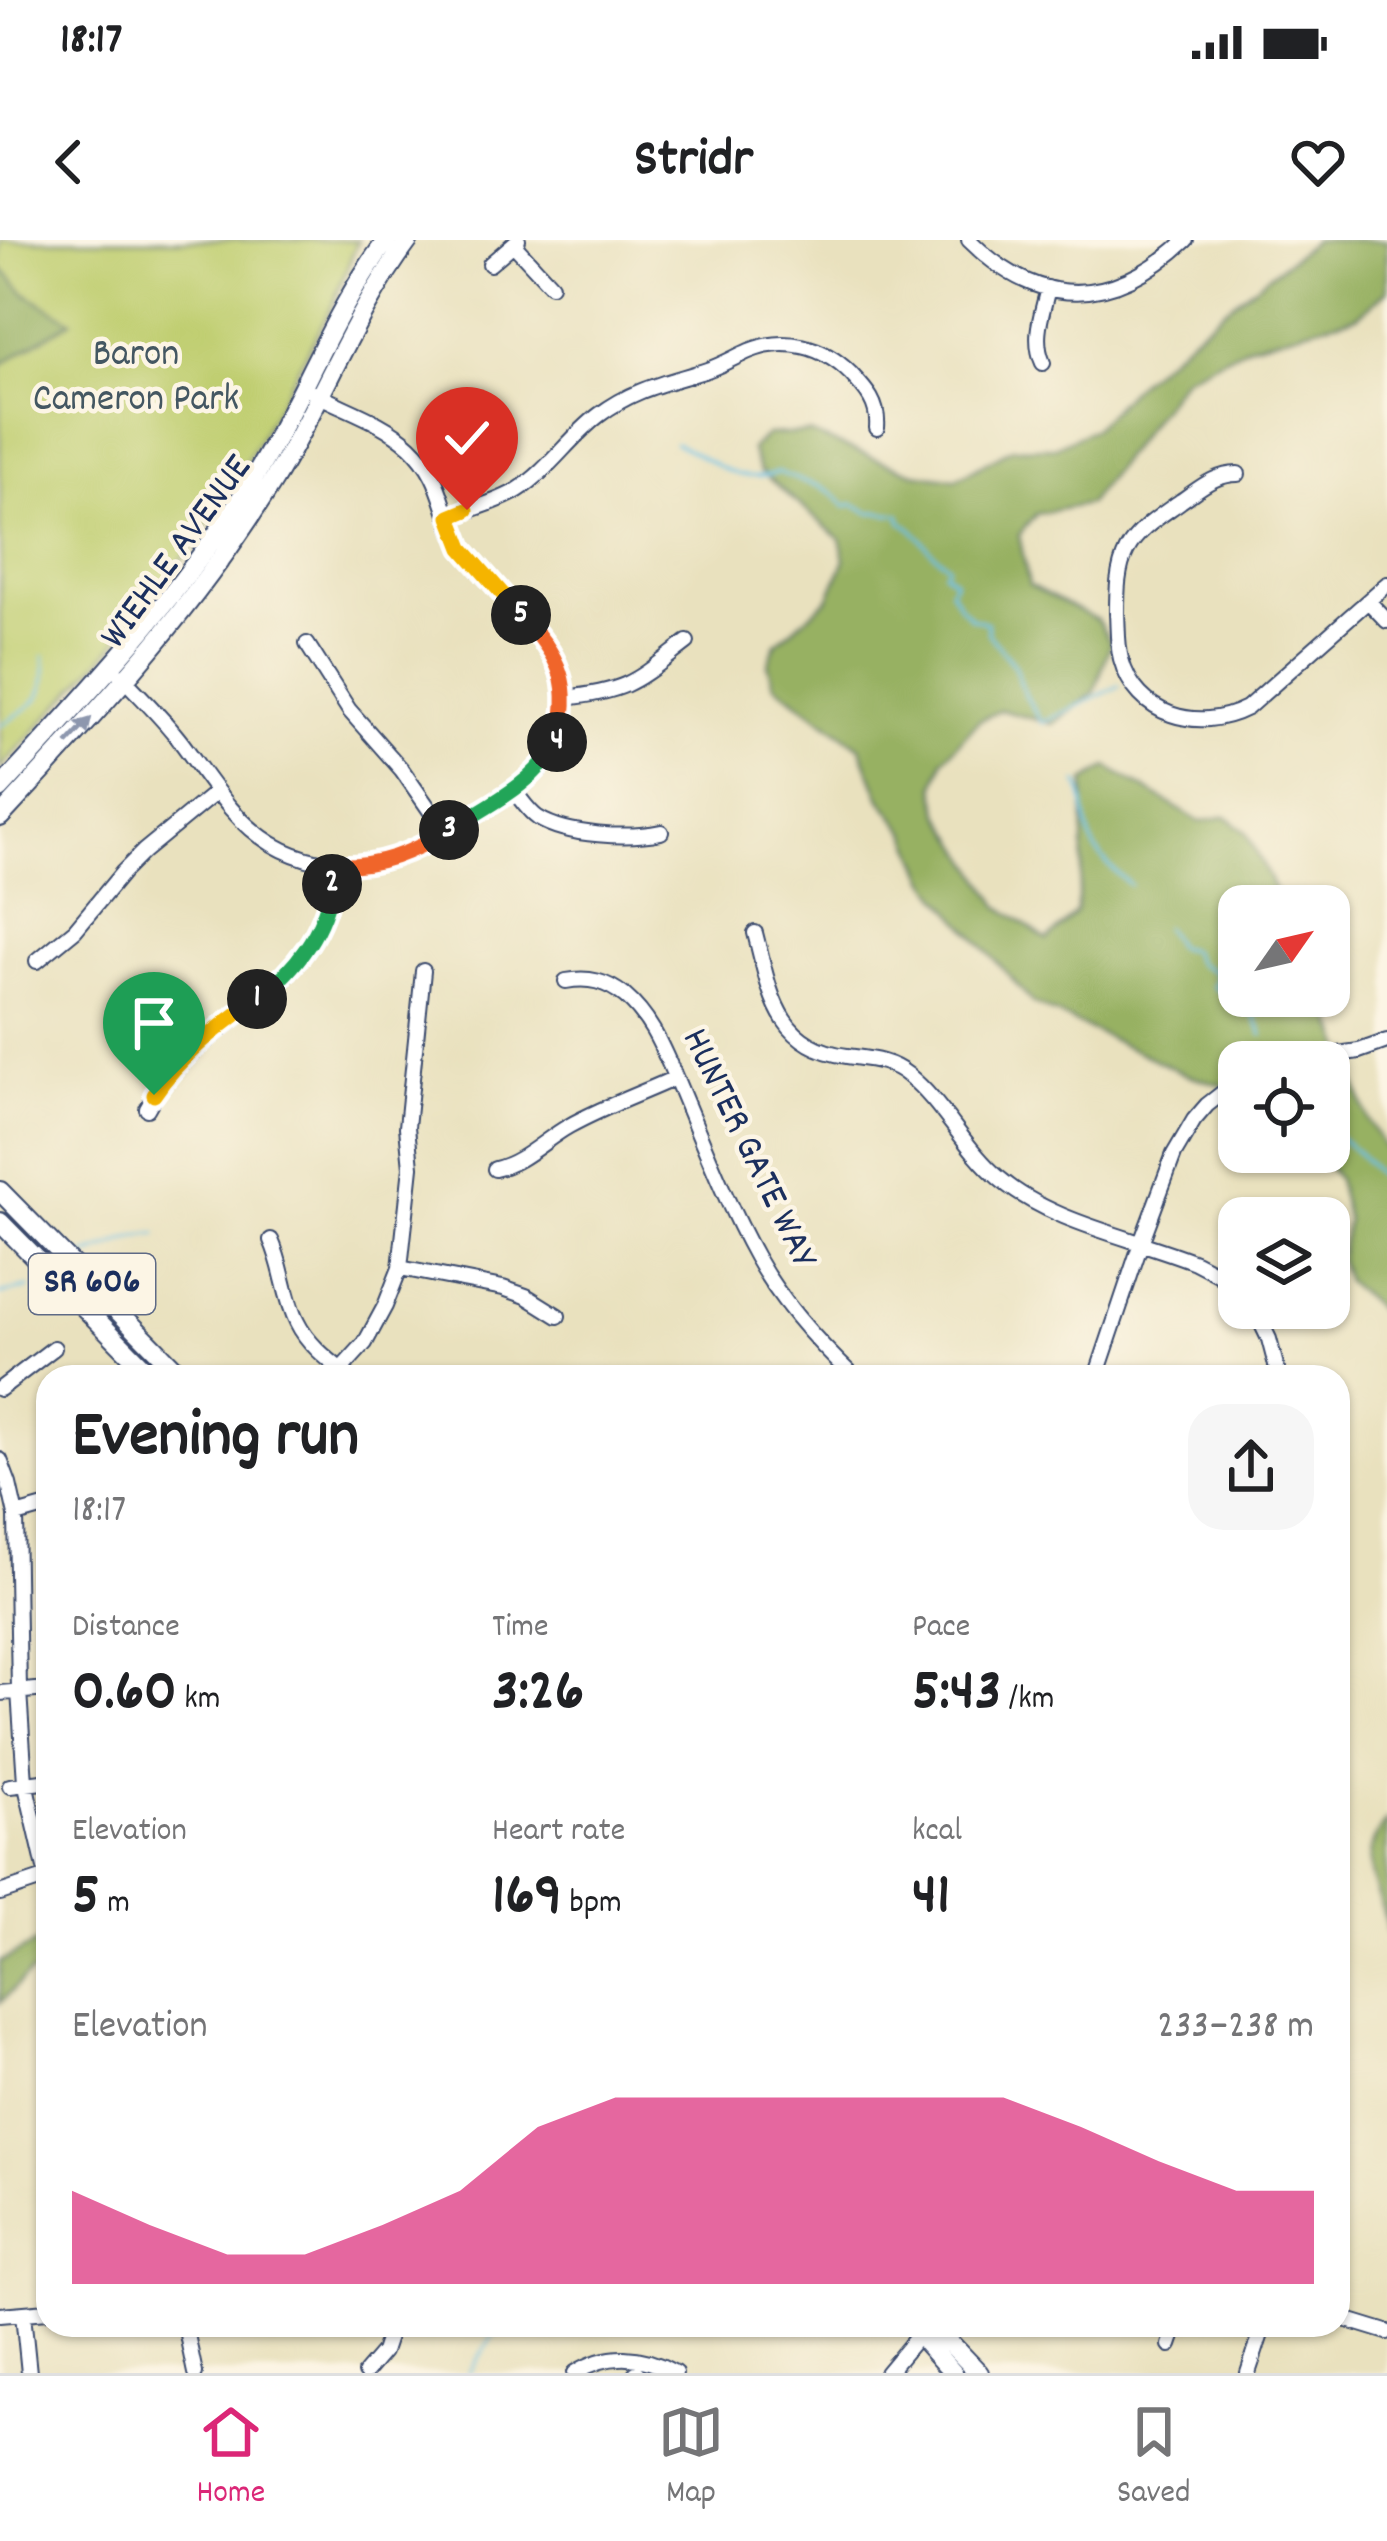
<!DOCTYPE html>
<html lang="en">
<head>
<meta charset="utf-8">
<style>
	:root { --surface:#fff; --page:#f6f6f6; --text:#202124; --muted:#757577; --line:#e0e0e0; --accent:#db2777 }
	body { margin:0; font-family:Dekko,sans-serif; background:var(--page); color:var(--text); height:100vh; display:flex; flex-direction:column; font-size:45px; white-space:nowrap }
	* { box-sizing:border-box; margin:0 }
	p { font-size:39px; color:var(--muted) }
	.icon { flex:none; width:66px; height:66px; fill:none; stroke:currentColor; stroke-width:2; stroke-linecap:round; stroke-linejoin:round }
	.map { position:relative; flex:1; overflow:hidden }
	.panel { position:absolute; left:36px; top:1125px; width:1314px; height:972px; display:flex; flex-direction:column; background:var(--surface); border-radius:36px; box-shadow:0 3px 9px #0004 }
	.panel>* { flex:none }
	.needle { width:78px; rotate:56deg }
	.buttons { position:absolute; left:1218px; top:645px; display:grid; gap:24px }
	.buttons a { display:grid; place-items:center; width:132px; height:132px; border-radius:24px; background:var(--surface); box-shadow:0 3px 9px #0004; font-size:60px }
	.pin { position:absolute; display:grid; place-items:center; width:102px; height:102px; color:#fff; margin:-123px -51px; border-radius:50% 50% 50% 0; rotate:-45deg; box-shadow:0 0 12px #0007 }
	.pin .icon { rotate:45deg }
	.km { position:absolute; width:60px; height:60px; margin:-30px; border-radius:50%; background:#222; color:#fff; font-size:33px; line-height:60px; text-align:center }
	.round { display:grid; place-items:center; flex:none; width:126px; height:126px; border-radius:36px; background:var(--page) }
	.overview { display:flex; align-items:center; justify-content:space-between; height:204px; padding:0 36px }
	h1 { font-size:66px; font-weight:700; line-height:90px }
	.metrics { display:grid; grid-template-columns:repeat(3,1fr); gap:18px; height:204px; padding:12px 36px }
	.metrics div { display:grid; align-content:center }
	.metrics b { font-size:60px; font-weight:700 }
	.metrics small { font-size:33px; font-weight:400 }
	.metrics p { font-size:33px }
	.chart { height:336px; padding:24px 36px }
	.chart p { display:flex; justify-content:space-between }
	.chart svg { width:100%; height:216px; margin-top:12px; fill:var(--accent); opacity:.7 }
	.status { display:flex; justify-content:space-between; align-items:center; height:84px; padding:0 60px; background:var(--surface); direction:ltr }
	.status svg { height:33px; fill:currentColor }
	header { display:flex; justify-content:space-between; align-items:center; height:156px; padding:0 36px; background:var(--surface); font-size:54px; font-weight:700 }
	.tabs { display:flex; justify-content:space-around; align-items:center; height:168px; border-top:3px solid var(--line); background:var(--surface); font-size:33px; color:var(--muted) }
	.tabs a { display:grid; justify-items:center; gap:6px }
	.tabs .active { color:var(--accent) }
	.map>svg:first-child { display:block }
	.green { fill:#bfce70; stroke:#6d7e67; stroke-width:3 }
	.forest { fill:#97b162; stroke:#597060; stroke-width:3 }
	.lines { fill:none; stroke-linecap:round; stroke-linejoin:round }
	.stream { stroke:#68c1e5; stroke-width:3 }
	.minor-casing { stroke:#3a4a6c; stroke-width:18 }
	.major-casing { stroke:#3a4a6c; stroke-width:22 }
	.minor { stroke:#fff; stroke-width:14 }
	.major { stroke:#fff; stroke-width:18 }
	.oneway { fill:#8d97ae }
	.split-1-casing { stroke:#fff; stroke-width:24 }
	.split-2-casing { stroke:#fff; stroke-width:24 }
	.split-3-casing { stroke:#fff; stroke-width:24 }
	.split-4-casing { stroke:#fff; stroke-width:24 }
	.split-5-casing { stroke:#fff; stroke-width:24 }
	.split-6-casing { stroke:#fff; stroke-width:24 }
	.split-1 { stroke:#f5b400; stroke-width:15 }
	.split-2 { stroke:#22a559; stroke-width:15 }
	.split-3 { stroke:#f0652b; stroke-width:15 }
	.split-4 { stroke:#22a559; stroke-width:15 }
	.split-5 { stroke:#f0652b; stroke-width:15 }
	.split-6 { stroke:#f5b400; stroke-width:15 }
	.labels { text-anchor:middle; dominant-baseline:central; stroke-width:9; stroke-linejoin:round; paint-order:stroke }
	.shield { fill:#fcf5e5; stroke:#5e6a86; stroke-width:3 }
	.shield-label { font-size:36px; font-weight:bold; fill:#1b2f5e }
	.park-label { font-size:39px; fill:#445762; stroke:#fcf5e5 }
	.street-label { font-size:39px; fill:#1b2f5e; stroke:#fcf5e5 }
</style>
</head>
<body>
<div class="status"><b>18:17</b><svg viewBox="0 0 49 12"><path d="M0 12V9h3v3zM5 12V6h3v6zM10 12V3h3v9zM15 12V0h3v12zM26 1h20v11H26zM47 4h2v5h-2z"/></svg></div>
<header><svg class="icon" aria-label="back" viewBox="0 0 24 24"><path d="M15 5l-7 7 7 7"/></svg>Stridr<svg class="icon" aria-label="heart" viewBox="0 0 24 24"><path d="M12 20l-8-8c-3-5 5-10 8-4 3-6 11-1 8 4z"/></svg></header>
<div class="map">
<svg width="1387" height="2133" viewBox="0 0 1387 2133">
	<rect width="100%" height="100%" fill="#fcf5e5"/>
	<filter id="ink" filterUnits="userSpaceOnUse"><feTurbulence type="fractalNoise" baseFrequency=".00833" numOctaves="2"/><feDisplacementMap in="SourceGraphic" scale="24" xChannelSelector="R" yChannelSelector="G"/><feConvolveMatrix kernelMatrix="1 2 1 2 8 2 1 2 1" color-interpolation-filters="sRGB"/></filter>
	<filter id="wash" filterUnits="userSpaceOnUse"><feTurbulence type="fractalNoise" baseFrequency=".004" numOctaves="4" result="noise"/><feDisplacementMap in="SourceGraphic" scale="48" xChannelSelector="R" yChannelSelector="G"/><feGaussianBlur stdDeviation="2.7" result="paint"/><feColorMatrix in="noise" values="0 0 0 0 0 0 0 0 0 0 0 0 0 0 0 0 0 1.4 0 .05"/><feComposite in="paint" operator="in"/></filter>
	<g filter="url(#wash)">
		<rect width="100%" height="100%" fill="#e9e1be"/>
		<path class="green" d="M0,0H358L332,67L239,236L197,301L111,409L0,529Z"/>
		<path class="forest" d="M1315,0H1387V51L1357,76L1252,104L1184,137L1088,264L1036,274L1019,295L1029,345L1097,380L1111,403L1094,453L1053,484L1001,470L978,481L943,520L935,546L940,572L999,666L1047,700L1076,672L1082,628L1085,541L1108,527L1200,582L1226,576L1246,592L1283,666H1239V756H1325L1368,880L1387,912V1077L1346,1041L1339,1020L1347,980L1337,939L1318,912H1329V822H1239V850L1188,835L1033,763L938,655L926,637L908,594L881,559L860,507L774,444L768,424L776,403L828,359L845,320L840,299L759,230L751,209L767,195L809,193L914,233L956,239L1012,208L1055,207L1093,189L1137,143L1221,72Z
			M0,27L25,53L71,81L0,125Z
			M1387,1580V1693C1382,1644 1351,1624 1387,1580Z
			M48,1697V1728L29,1734L0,1763V1722Z"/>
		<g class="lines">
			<path class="stream" d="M675,203C712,219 736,248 779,232C804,246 826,240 845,266L854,264L870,273C875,271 894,274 900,275L902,282C917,289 922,304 935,314C939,318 944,321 948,326L944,332L955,340L950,349L959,365L971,378L987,383L988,393L1014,425L1025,455L1042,483L1119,446
				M0,486C33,464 50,460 44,416
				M1078,542C1085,559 1085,574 1088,590C1093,614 1113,629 1130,645
				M1164,687L1177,707L1191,710L1197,723L1218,734L1213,746L1242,767L1251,770L1263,795
				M1329,889L1360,915L1387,945
				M85,1015C111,1009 130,994 157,994
				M0,1054L29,1048
				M469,2133L500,2085"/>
		</g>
	</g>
	<g filter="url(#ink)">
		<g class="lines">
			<g class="minor-casing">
				<path id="minor" d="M969,0C1040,71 1114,67 1186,0
					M514,5L551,45
					M490,24L518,0
					M1043,123C1032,98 1042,74 1048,48
					M1238,234C1215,234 1200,248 1181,261C1162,275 1138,289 1127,310C1117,329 1117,352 1117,373C1118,388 1117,404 1121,419C1136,476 1198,493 1247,468L1387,344
					M450,277C473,268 497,263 518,250C549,230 569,198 599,175C635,148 666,143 707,130C722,125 735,117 749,111C785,96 823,106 850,133C866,150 879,163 877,188
					M1368,361L1387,381
					M307,404L349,470L402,530L445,592
					M120,435C141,457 163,478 181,502C209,539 232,580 272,604C301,621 336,628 369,624C415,618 453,588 491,564C508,552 528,541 542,526C556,509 563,488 564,467C568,397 498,362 464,310C439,274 447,241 410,206C383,181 346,170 314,153
					M564,458C630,451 636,441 687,402
					M513,550C521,559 528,571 538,578C567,596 629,599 661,592
					M755,693C770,750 775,807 847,816C869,819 890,820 908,835C944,864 964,909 1000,939C1052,983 1132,997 1195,1022L1218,1034L1239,1051
					M37,721L75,690L123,632L144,611L216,552
					M566,741C589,737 606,741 625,756C652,779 663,810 677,841C702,900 725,961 756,1017C781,1062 817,1102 854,1137
					M1281,822L1359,811L1387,801
					M147,869C187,790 283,766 319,688C329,668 332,647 335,624
					M495,929C523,923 544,900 569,886C603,867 640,854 675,838
					M271,1000C283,1026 284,1056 297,1082C308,1105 330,1121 350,1137
					M400,1028L503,1048L526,1056L558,1076
					M1254,1068L1269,1099L1279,1137
					M334,1137L365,1103L385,1066L400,1028L411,927L407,887L423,731
					M1096,1137L1141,1003L1174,914L1194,880L1207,865L1239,840
					M0,1149L54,1108
					M0,1220L9,1244L16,1275L19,1451L25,1542L47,1637
					M16,1275L48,1266
					M0,1453L48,1449
					M10,1546L42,1542
					M0,1653L48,1637
					M23,2074L29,2133
					M0,2075L48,2071
					M1338,2077L1387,2092
					M185,2085L195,2133
					M1170,2105L1177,2085
					M365,2133L383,2112L392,2085
					M575,2133C607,2112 642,2114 675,2133
					M636,2133H637
					M887,2133L922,2091
					M1248,2133L1264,2085"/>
			</g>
			<g class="major-casing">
				<path id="major" d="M0,549C91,450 182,354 253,239C301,161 332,73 387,0
					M0,577C101,468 195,368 273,241C322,162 353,75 409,0
					M0,951L183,1137
					M0,982L153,1137
					M910,2085L953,2133
					M933,2085L979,2133"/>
			</g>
			<use href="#minor" class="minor"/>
			<use href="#major" class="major"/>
		</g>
		<defs><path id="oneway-solid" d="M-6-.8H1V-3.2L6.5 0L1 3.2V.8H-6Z" transform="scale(3)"/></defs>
		<use class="oneway" href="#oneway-solid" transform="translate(79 491) rotate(-47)"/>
	</g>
	<g class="lines" filter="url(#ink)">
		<g class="split-1-casing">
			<path id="split-1" d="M154,855C180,815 219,787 257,759"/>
		</g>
		<g class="split-2-casing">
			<path id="split-2" d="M257,759C296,729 324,693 332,644"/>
		</g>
		<g class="split-3-casing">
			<path id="split-3" d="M332,644L334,625C379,627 412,613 449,590"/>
		</g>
		<g class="split-4-casing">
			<path id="split-4" d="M449,590C487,566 536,544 557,502"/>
		</g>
		<g class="split-5-casing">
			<path id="split-5" d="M521,375C559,416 575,445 557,502"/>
		</g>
		<g class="split-6-casing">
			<path id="split-6" d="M467,270L450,277L462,308L521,375"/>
		</g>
		<use href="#split-1" class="split-1"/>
		<use href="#split-2" class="split-2"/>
		<use href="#split-3" class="split-3"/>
		<use href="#split-4" class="split-4"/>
		<use href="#split-5" class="split-5"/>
		<use href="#split-6" class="split-6"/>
	</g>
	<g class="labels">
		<rect class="shield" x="29" y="1014" width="126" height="60" rx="9"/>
		<g class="shield-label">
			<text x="92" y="1044">SR 606</text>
		</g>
		<g class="park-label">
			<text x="136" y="116">Baron<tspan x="136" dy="45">Cameron Park</tspan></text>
		</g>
		<g class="street-label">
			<text transform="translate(178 313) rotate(-54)">WIEHLE AVENUE</text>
			<text transform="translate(747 909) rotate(64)">HUNTER GATE WAY</text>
		</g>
	</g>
</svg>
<div class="buttons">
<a><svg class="needle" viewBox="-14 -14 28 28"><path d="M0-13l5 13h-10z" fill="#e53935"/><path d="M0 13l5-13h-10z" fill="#757577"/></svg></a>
<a><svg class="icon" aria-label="locate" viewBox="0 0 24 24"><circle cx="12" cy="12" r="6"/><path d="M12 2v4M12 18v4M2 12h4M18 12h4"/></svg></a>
<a><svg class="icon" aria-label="layers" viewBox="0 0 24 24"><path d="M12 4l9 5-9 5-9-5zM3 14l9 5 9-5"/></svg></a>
</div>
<div class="pin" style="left:154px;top:855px;background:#1e9e55"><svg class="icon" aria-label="arrive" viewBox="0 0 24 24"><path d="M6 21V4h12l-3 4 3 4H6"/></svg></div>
<div class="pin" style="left:467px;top:270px;background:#d93025"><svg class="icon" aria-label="check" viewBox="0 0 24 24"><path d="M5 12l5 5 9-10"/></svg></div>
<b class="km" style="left:257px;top:759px">1</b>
<b class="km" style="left:332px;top:644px">2</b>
<b class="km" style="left:449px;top:590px">3</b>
<b class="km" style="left:557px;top:502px">4</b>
<b class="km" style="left:521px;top:375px">5</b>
<section class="panel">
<div class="overview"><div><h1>Evening run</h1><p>18:17</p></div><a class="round"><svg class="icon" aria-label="share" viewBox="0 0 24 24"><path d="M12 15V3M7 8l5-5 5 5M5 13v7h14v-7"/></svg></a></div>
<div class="metrics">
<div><p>Distance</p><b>0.60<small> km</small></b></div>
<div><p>Time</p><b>3:26</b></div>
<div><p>Pace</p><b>5:43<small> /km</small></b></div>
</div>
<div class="metrics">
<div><p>Elevation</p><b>5<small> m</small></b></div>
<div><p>Heart rate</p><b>169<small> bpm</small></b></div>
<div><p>kcal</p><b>41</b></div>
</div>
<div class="chart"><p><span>Elevation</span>233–238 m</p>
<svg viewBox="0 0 160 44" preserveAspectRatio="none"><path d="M0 44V25L10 32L20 38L30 38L40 32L50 25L60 12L70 6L80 6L90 6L100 6L110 6L120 6L130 12L140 19L150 25L160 25V44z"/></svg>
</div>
</section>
</div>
<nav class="tabs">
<a class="active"><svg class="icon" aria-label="home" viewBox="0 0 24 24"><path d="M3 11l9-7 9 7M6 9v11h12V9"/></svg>Home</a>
<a><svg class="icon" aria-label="map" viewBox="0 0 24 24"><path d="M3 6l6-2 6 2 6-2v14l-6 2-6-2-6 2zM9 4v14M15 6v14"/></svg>Map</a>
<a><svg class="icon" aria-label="saved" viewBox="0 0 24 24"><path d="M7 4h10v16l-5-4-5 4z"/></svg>Saved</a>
</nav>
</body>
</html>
